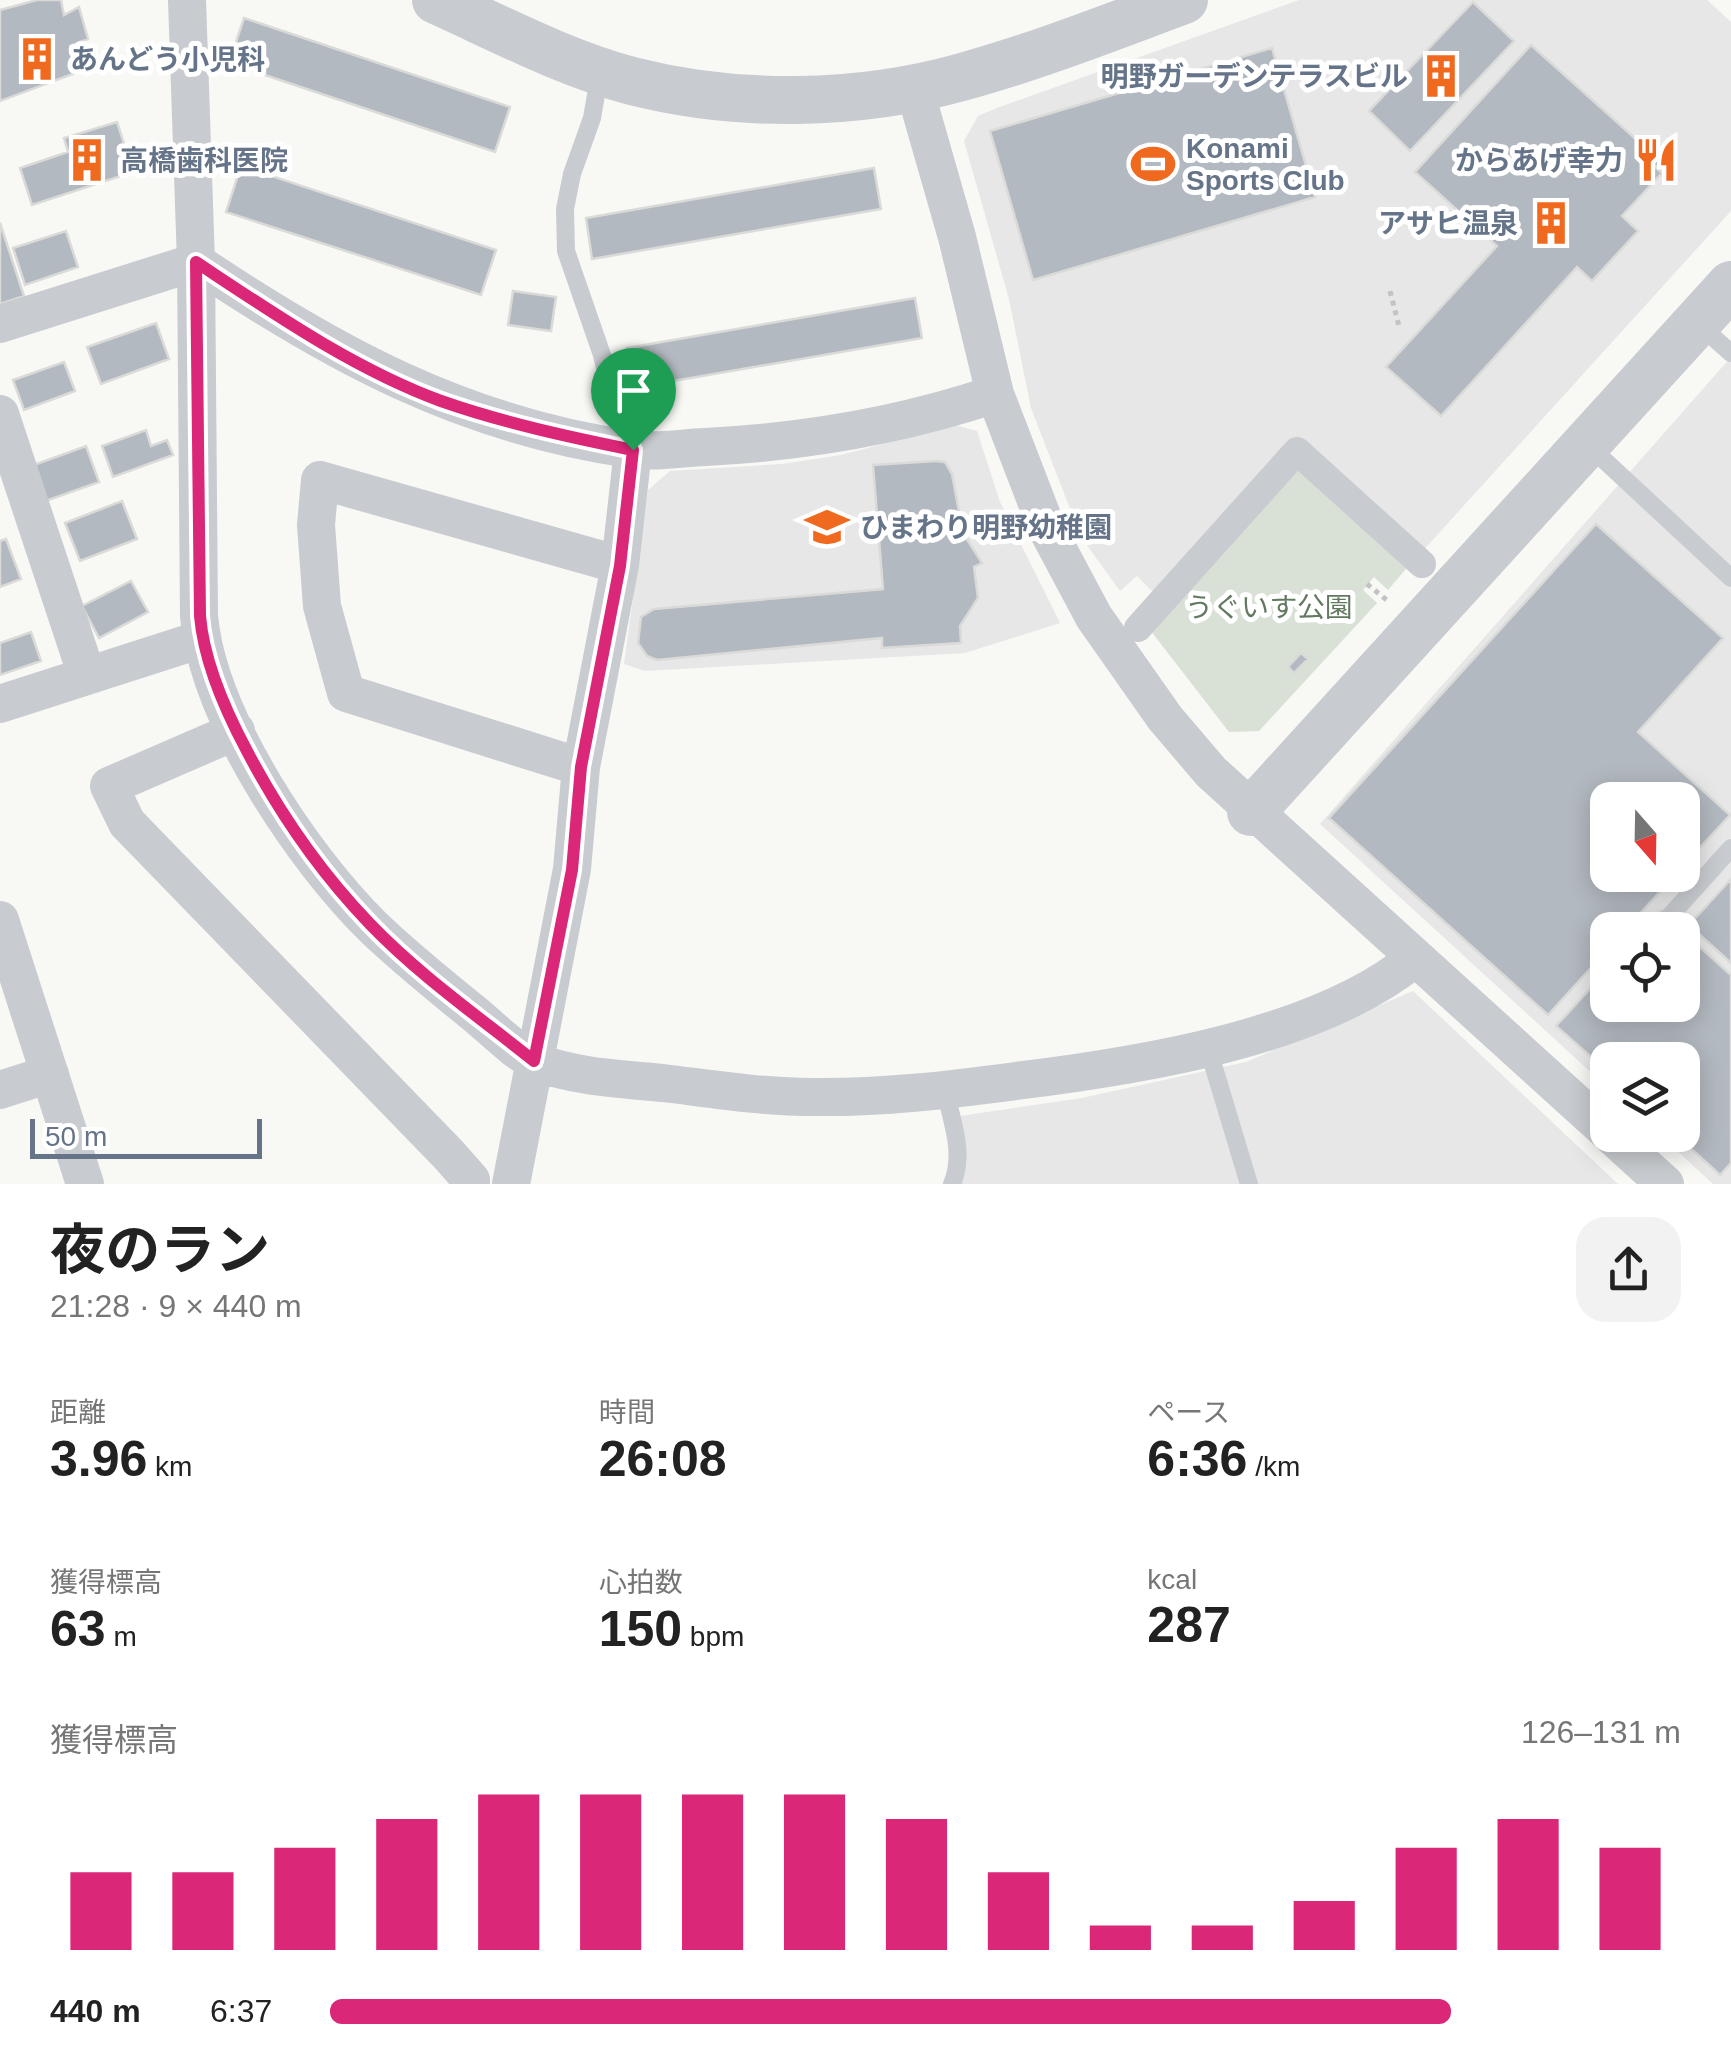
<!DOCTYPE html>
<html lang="ja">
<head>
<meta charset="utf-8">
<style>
	:root { --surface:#fff; --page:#f2f2f2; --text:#222; --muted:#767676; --accent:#db2777 }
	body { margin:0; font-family:Arial,"Noto Sans JP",sans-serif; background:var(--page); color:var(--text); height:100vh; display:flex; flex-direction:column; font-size:38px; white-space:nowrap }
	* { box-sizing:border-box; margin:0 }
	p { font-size:32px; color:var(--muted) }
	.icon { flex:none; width:55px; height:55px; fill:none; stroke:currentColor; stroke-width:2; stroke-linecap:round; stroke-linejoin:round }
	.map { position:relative; height:1184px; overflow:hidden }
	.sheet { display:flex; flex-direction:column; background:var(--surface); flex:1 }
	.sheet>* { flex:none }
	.needle { width:65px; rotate:160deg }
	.fabs { position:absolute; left:1590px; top:782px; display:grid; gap:20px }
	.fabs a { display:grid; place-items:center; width:110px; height:110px; border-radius:20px; background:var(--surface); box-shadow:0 5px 25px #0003; font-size:50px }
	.scale { position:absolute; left:30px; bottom:25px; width:232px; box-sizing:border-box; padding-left:10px; border:5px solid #657488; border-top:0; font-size:28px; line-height:35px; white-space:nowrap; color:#657488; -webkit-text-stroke:8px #fff; paint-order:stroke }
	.pin { position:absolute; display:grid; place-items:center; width:85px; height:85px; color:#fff; margin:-102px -42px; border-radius:50% 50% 50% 0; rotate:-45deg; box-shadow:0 0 10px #0007 }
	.pin .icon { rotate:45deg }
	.round { display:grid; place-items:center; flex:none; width:105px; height:105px; border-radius:30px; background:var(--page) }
	.overview { display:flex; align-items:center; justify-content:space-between; height:170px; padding:0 50px }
	h1 { font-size:55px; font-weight:700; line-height:75px }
	.figures { display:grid; grid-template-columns:repeat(3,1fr); gap:15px; height:170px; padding:10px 50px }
	.figures div { display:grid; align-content:center }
	.figures b { font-size:50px; font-weight:700 }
	.figures small { font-size:28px; font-weight:400 }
	.figures p { font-size:28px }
	.chart { height:280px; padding:20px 50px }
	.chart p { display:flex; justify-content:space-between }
	.chart svg { width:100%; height:180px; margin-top:10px; stroke:var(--accent); stroke-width:6 }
	ul { padding:0 50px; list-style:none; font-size:32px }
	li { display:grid; grid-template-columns:160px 120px 1fr; align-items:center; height:75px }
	li i { height:25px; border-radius:12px; background:var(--accent) }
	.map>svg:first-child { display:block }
	.built { fill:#e6e7e6; fill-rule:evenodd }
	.green { fill:#d9e1d6 }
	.building { fill:#b3b9c0; stroke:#dadad8; stroke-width:2.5 }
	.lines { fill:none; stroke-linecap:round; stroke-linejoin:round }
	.path { stroke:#c1c3c6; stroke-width:5; stroke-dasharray:5 5; stroke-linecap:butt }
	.service { stroke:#c8cbcf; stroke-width:18 }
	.pedestrian { stroke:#c8cbcf; stroke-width:28 }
	.minor { stroke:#c8cbcf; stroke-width:38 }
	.tertiary { stroke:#c8cbcf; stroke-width:48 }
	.route-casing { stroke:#fff; stroke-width:20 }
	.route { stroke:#db2777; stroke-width:12 }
	.labels { text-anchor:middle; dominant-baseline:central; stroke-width:10; stroke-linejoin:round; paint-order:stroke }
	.poi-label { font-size:28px; font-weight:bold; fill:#657488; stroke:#fff; text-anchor:start }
	.park-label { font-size:28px; fill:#637a61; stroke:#fff }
</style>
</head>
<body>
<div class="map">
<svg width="1731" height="1184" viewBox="0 0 1731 1184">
	<rect width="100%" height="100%" fill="#f8f8f5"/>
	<path class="built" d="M1299,0H1707L1731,22V211L1419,555L1158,597L1137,576L1120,591L1081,537L1031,408L1009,299L964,141L978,116L997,108Z
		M1731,357V1184H1713L1660,1135H1682V1060H1608L1607,1087L1320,824ZM1608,800H1682V875H1608ZM1608,930H1682V1005H1608Z
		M955,425L977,431L1000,502L1060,623L965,653L645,671L624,664L648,490L670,471L782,464L841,455Z
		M1413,991L1618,1184H958L960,1116L1082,1098L1246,1062Z"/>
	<path class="green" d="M1298,460L1411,563L1388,590L1374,577L1363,590L1377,603L1259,731L1229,732L1147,626Z"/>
	<path class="building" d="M37,0H61L64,15L79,7L88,39L70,46L78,72L0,101V10Z
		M1473,2L1514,41L1410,151L1369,111Z
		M244,18L510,107L495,152L229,63Z
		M1531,45L1648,150L1643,156L1662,173L1622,216L1638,231L1592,281L1577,267L1441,416L1386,367L1497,246L1415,172Z
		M1272,48L1315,197L1033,280L990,131Z
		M117,122L133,172L32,205L20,168L68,152L64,138Z
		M1653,151L1666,163L1660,170L1647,158Z
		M241,166L496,250L481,295L226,212Z
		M874,168L881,209L592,259L586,218Z
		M0,223L24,296L0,304Z
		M66,231L78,267L25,285L13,248Z
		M513,291L556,297L551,331L508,325Z
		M915,298L922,338L633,388L627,348Z
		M156,323L169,359L101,384L87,347Z
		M64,362L75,391L24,410L13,380Z
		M146,430L151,446L167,440L173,455L113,477L102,446Z
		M86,446L99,482L43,502L31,466Z
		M936,461L945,462L952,474L963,533L982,563L974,567L978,598L960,626L961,643L882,648V638L657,660L647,656L638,643L641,617L654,609L883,589L873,465Z
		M122,501L137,539L80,561L65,523Z
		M1596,524L1723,638L1638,732L1730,815L1682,867V800H1608V875H1675L1625,930H1608V949L1548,1015L1329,818Z
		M6,539L21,579L0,587V541Z
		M131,581L148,612L99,638L82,606Z
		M31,632L41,661L0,675V643Z
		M1301,653L1308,659L1294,673L1288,667Z
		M1731,879V963L1689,925Z
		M1661,911L1682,930H1643Z
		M1682,931L1731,975V1163L1720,1175L1676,1135H1682V1060H1608V1072L1556,1026L1608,969V1005H1682Z"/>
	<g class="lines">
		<path class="path" d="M1390,291L1399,326
			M1367,584L1388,601"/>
		<path class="service" d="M600,72L592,118L572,174L565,209L566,251L602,355L618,425L632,449
			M1697,323L1731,353
			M1589,446L1731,578
			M1668,918L1731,848
			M1208,1048L1249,1184
			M945,1091C952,1121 965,1154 952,1184"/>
		<path class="pedestrian" d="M1138,628L1297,451L1422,564"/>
		<path class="minor" d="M187,0L196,262L199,616C208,717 302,857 373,927C404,957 438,984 471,1011C489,1025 517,1054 536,1062C575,1077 622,1079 663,1083C713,1089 762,1097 813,1097C881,1098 948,1090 1016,1081C1138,1066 1319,1038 1415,958
			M914,87L957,237L995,394L1047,529L1094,617L1165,718L1211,772L1608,1132
			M0,324L196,262C333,354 463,425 630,449C653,453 681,448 705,447C804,442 900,426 995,394
			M0,414L87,676
			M0,704L202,639
			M236,731L109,786L127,823L449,1155L471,1180V1184
			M581,767L346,693L322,606L316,525L320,480L620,565
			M0,920L85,1184
			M0,1090L50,1074
			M1611,1135L1665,1184
			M511,1184L572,869L581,767L620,565L633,450"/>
		<path class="tertiary" d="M436,0C500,29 564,63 632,81C738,108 858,106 962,77C1038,56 1111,27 1184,0
			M1251,812L1731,285"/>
	</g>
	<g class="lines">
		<g class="route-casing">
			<path id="route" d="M196,262C273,313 354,369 441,401C504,423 569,437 633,450L620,566L581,767L572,870L534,1061C479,1017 419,975 370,924C321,873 280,814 247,751C225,710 204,663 200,616Z"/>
		</g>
		<use href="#route" class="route"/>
	</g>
	<defs>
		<g id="building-bare" transform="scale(3.45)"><path d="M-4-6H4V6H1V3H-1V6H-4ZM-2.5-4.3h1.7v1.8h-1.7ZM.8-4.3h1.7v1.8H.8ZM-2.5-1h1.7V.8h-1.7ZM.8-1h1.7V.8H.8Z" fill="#ef691f" stroke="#fff" stroke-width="2.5" paint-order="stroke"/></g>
		<g id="restaurant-bare" transform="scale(3.45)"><path d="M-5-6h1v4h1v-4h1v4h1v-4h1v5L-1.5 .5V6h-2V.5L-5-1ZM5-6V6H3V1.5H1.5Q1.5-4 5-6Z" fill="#ef691f" stroke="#fff" stroke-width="2.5" paint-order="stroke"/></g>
		<g id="stadium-bare" transform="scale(3.45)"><path d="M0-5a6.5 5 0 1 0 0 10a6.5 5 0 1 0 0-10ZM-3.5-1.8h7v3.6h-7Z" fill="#ef691f" stroke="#fff" stroke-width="2.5" paint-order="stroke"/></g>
		<g id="school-bare" transform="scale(3.45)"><path d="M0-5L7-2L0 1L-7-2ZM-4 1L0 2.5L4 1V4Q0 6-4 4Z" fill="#ef691f" stroke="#fff" stroke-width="2.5" paint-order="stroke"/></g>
	</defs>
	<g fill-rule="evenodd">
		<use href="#building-bare" x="37" y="59"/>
		<use href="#building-bare" x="1441" y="76"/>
		<use href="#building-bare" x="87" y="160"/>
		<use href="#restaurant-bare" x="1656" y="160"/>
		<use href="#stadium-bare" x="1153" y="164"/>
		<use href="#building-bare" x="1551" y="223"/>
		<use href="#school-bare" x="827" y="527"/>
	</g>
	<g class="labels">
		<g class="poi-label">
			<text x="70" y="59">あんどう小児科</text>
			<text x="1408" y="76" text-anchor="end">明野ガーデンテラスビル</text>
			<text x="1186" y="148">Konami<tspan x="1186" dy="32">Sports Club</tspan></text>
			<text x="120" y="160">高橋歯科医院</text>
			<text x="1623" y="160" text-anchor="end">からあげ幸力</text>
			<text x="1518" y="223" text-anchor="end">アサヒ温泉</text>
			<text x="860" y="527">ひまわり明野幼稚園</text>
		</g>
		<g class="park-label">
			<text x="1269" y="607">うぐいす公園</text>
		</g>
	</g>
</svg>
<div class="fabs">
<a><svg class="needle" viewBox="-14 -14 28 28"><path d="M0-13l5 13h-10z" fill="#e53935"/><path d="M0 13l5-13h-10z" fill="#767676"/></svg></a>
<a><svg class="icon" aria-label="locate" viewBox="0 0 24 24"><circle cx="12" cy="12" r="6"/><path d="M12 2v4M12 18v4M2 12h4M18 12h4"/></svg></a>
<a><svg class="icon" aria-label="layers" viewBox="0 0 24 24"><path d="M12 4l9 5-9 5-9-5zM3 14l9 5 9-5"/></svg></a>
</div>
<div class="scale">50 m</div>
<div class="pin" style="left:633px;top:450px;background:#1e9e55"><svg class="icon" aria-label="arrive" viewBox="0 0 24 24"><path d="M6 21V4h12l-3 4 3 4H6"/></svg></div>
</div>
<section class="sheet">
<div class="overview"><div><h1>夜のラン</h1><p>21:28 · 9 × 440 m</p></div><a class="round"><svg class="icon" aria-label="share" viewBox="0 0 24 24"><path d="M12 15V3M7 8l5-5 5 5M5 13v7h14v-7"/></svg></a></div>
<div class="figures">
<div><p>距離</p><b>3.96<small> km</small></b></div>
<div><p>時間</p><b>26:08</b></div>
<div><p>ペース</p><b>6:36<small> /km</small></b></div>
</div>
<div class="figures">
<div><p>獲得標高</p><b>63<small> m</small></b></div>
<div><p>心拍数</p><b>150<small> bpm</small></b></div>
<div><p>kcal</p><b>287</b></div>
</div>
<div class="chart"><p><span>獲得標高</span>126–131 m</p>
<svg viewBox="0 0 160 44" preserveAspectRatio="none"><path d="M5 44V25M15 44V25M25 44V19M35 44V12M45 44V6M55 44V6M65 44V6M75 44V6M85 44V12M95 44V25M105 44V38M115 44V38M125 44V32M135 44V19M145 44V12M155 44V19"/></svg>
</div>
<ul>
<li><b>440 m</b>6:37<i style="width:83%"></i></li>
</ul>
</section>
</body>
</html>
